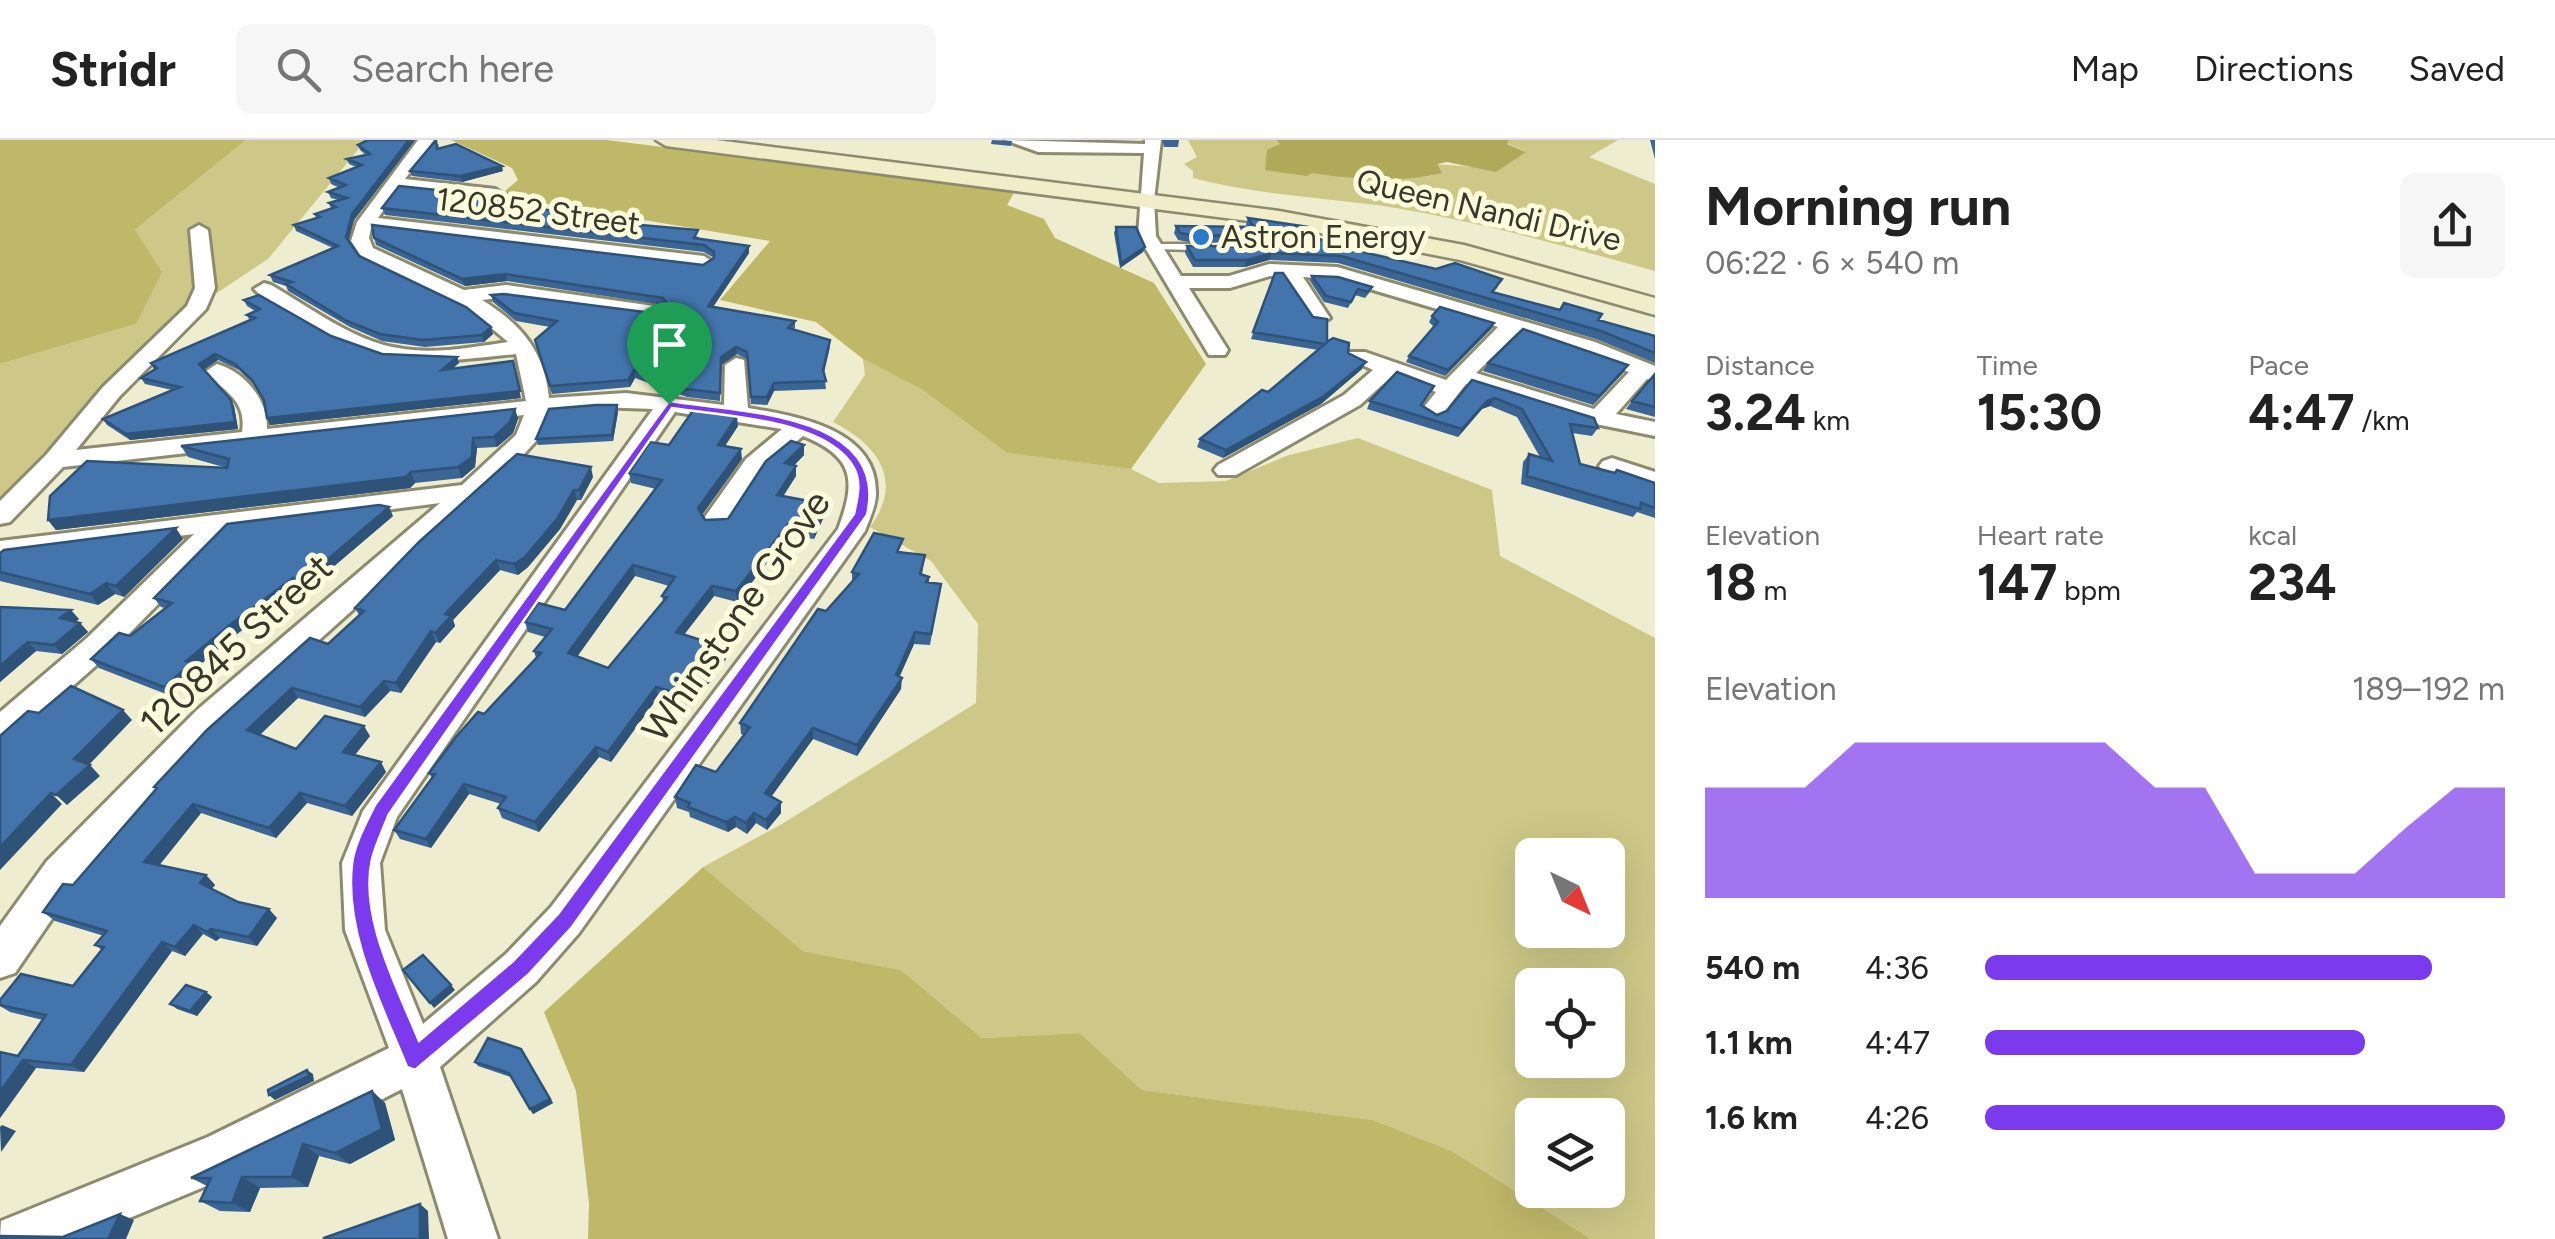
<!DOCTYPE html>
<html lang="en">
<head>
<meta charset="utf-8">
<style>
	:root { --surface:#fff; --page:#f6f6f6; --text:#222; --muted:#767676; --line:#e0e0e0; --accent:#7c3aed }
	body { margin:0; font-family:Figtree,sans-serif; background:var(--page); color:var(--text); height:100vh; display:flex; flex-direction:column; font-size:38px; white-space:nowrap }
	* { box-sizing:border-box; margin:0 }
	p { font-size:32px; color:var(--muted) }
	.icon { flex:none; width:55px; height:55px; fill:none; stroke:currentColor; stroke-width:2; stroke-linecap:round; stroke-linejoin:round }
	.map { position:relative; flex:1; overflow:hidden }
	.drawer { display:flex; flex-direction:column; background:var(--surface); width:900px }
	.drawer>* { flex:none }
	.needle { width:65px; rotate:137deg }
	.fabs { position:absolute; left:1515px; top:698px; display:grid; gap:20px }
	.fabs a { display:grid; place-items:center; width:110px; height:110px; border-radius:15px; background:var(--surface); box-shadow:0 10px 40px #0002; font-size:50px }
	.pin { position:absolute; display:grid; place-items:center; width:85px; height:85px; color:#fff; margin:-102px -42px; border-radius:50% 50% 50% 0; rotate:-45deg; box-shadow:0 0 10px #0007 }
	.pin .icon { rotate:45deg }
	.round { display:grid; place-items:center; flex:none; width:105px; height:105px; border-radius:15px; background:var(--page) }
	.overview { display:flex; align-items:center; justify-content:space-between; height:170px; padding:0 50px }
	h1 { font-size:55px; font-weight:700; line-height:75px }
	.stats { display:grid; grid-template-columns:repeat(3,1fr); gap:15px; height:170px; padding:10px 50px }
	.stats div { display:grid; align-content:center }
	.stats b { font-size:50px; font-weight:700 }
	.stats small { font-size:28px; font-weight:400 }
	.stats p { font-size:28px }
	.chart { height:280px; padding:20px 50px }
	.chart p { display:flex; justify-content:space-between }
	.chart svg { width:100%; height:180px; margin-top:10px; fill:var(--accent); opacity:.7 }
	ul { padding:0 50px; list-style:none; font-size:32px }
	li { display:grid; grid-template-columns:160px 120px 1fr; align-items:center; height:75px }
	li i { height:25px; border-radius:12px; background:var(--accent) }
	header { display:flex; align-items:center; gap:60px; box-sizing:border-box; height:140px; padding:0 50px; background:var(--surface); border-bottom:2px solid var(--line) }
	header strong { font-size:48px }
	nav { display:flex; gap:55px; margin-inline-start:auto; font-size:35px }
	.search { width:700px; height:90px; background:var(--page); display:flex; align-items:center; gap:25px; box-sizing:border-box; padding:0 35px; border-radius:15px; color:var(--muted); font-size:38px }
	main { display:flex; flex:1; min-height:0 }
	.map>svg:first-child { display:block }
	.green { fill:#cdc887; fill-rule:evenodd }
	.forest { fill:#bfb869 }
	.water { fill:#b0a95a }
	.lines { fill:none; stroke-linecap:round; stroke-linejoin:round }
	.lane-casing { stroke:#8d8b6f; stroke-width:5 }
	.street-casing { stroke:#8d8b6f; stroke-width:6 }
	.secondary-casing { stroke:#8d8b6f; stroke-width:5 }
	.lane { fill:#fff; fill-rule:evenodd }
	.street { fill:#fff; fill-rule:evenodd }
	.secondary { fill:#f0edc8; fill-rule:evenodd }
	.wall { fill:#3a6594; fill-rule:evenodd }
	.shaded-wall { fill:#2f5278 }
	.building { fill:#4375ac; stroke:#2f5278; stroke-width:2.5; fill-rule:evenodd }
	.route { fill:#7c3aed; stroke:#fff; stroke-width:2.5; fill-rule:evenodd }
	.poi-dot { fill:#2b79c9; stroke:#fcfbdc; stroke-width:4 }
	.labels { text-anchor:middle; dominant-baseline:central; stroke-width:10; stroke-linejoin:round; paint-order:stroke }
	.far-street-label { font-size:32px; fill:#38372b; stroke:#fcfbdc }
	.far-poi-label { font-size:32px; fill:#38372b; stroke:#fcfbdc; text-anchor:start }
	.street-label { font-size:38px; fill:#38372b; stroke:#fcfbdc }
</style>
</head>
<body>
<header>
<strong>Stridr</strong>
<div class="search"><svg class="icon" aria-label="search" viewBox="0 0 24 24"><circle cx="10" cy="10" r="6"/><path d="M15 15l6 6"/></svg>Search here</div>
<nav><a>Map</a><a>Directions</a><a>Saved</a></nav>
</header>
<main>
<div class="map">
<svg width="1655" height="1099" viewBox="0 0 1655 1099">
	<rect width="100%" height="100%" fill="#efedcf"/>
	<path class="green" d="M246,0H366L268,119L181,177L0,365V224L136,184L134,91Z
		M1188,0H1276L1311,32L1383,39L1432,36L1436,24L1498,29L1525,11L1506,3L1509,0H1618L1589,17L1655,44V131C1564,106 1470,79 1377,65C1316,57 1253,54 1193,38V31L1184,24L1197,17Z
		M863,219L921,249L1007,313L1131,329L1159,343L1226,341L1289,315L1358,298L1492,350L1500,416L1655,498V1099H1591L1452,1011L1373,980L1142,950L1080,893L982,898L901,830L803,811L703,727L782,684L976,563L978,484L931,421L870,387C904,342 879,305 833,282L865,235ZM1532,715H1608V790H1532ZM1532,845H1608V920H1532ZM1532,975H1608V1050H1532Z"/>
	<path class="forest" d="M0,0H246L135,90L162,132L136,184L0,224Z
		M451,0H607L1015,51L1007,65L1044,79L1055,98L1154,143L1206,224L1131,329L1007,313L921,249L863,219L816,182L720,160L770,101L499,56L518,40L512,28Z
		M703,727L803,811L901,830L982,898L1080,893L1142,950L1373,980L1452,1011L1591,1099H588L589,1063L576,951L544,872Z"/>
	<path class="water" d="M1276,0H1509L1507,4L1526,12L1496,32L1447,22L1437,24L1442,33C1406,43 1348,39 1312,33L1307,36L1265,30L1267,10L1280,4Z"/>
	<g class="lines">
		<g class="lane-casing">
			<path id="lane" d="M1150,104H1194L1198,107L1194,110L1153,109L1149,106Z"/>
		</g>
		<g class="street-casing">
			<path id="street" d="M418,0H434L405,39L495,49L503,54L495,59L399,48L378,78L704,116L713,122L704,128L371,88L369,98L373,108L464,150L506,145L661,167L664,171L654,177L506,157L482,160C521,184 545,212 549,258L626,253L724,265L725,225L736,218L744,220L748,268C796,276 878,289 876,354C876,366 869,380 865,391L579,793L536,842L440,927L498,1099H448L402,949L240,1032L79,1099H0L1,1081L208,997L389,908L345,790L342,723L363,671L653,269L597,267L548,272L537,300L514,325L221,588L75,745L15,833L0,838V786L47,721L197,570L440,363L231,390L109,514L12,600L0,604V572L87,498L194,394L0,419V401L462,345L516,295L524,275L63,327L10,382L0,384V361L46,315L103,247L187,166L195,148L190,90L199,85L208,90L215,148L206,169L119,257L76,310L242,292C247,259 224,253 206,231L217,224C245,232 268,260 267,289L526,261L516,214C425,223 389,232 306,183C289,173 267,163 254,149L264,143L271,145C310,167 353,201 398,208C434,215 472,207 508,202L470,170L363,119L351,101L357,82ZM675,272L782,289L746,319L702,381L706,387H726L764,329L803,296C855,317 856,341 838,389L551,767L506,814L423,884L385,790L380,723L397,677Z
				M1005,0L1145,4V0H1161L1154,60L1156,96L1181,136H1229L1269,124L1337,127L1595,202L1655,226V241L1647,239L1616,274L1655,282V296L1586,282L1466,244L1440,277L1432,279L1420,272L1436,252L1392,236L1360,265L1236,335H1218L1214,330L1218,325L1344,255L1373,230L1346,217L1349,212H1365L1446,240L1498,187L1336,139L1303,137L1330,178L1320,184L1313,182L1283,136H1270L1230,148H1189L1228,210L1225,215H1209L1138,96L1144,13L1038,12ZM1517,193L1629,232L1594,269L1476,233Z
				M1612,318L1655,332V349L1603,331L1599,326L1603,321Z"/>
		</g>
		<g class="secondary-casing">
			<path id="secondary" d="M656,0H716L1279,71L1464,105L1655,158V175L1460,120L1279,85L666,6Z"/>
		</g>
		<use href="#lane" class="lane"/>
		<use href="#street" class="street"/>
		<use href="#secondary" class="secondary"/>
	</g>
	<path class="wall" d="M415,0L354,80L348,101L359,116L493,194L484,202L425,207L382,201L350,187L288,151L286,146L273,142L270,135L333,108L296,91L294,85L316,78L315,74L331,68L329,63L338,60L331,58L328,52L340,48L331,44L329,38L356,27L349,24L347,19L366,15L360,10L358,5Z
		M992,0L1012,1L1011,6L991,4Z
		M1162,0H1179L1178,7H1164Z
		M1650,0H1655V19Z
		M439,4L438,9L503,31L462,42L412,36L410,31Z
		M509,57L515,58L517,64L576,75H614L615,82L699,97L698,99L749,106V113L713,167L795,181V188L793,190L830,207L824,233L826,249L774,251L767,265L751,264L748,220L737,214L721,225L720,261L687,257L635,238L630,247L552,254L535,200L550,187L516,181L493,162L491,155L652,173L664,165L507,141L465,146L376,105L374,98L703,125L714,118L704,112L385,75L382,68Z
		M1248,78L1363,112L1498,147L1493,152L1655,196V223L1596,199L1338,123L1269,120L1245,127H1193L1185,113L1187,106H1198L1199,104L1178,100L1174,93L1176,86L1247,87L1246,85ZM1237,101L1240,104L1237,107L1211,106L1210,103Z
		M1116,87L1145,107L1143,112L1120,128L1114,93Z
		M1275,133L1327,202L1348,213L1362,229L1321,264L1223,318L1197,307L1200,299L1268,252L1318,210L1251,199Z
		M1312,136L1369,153L1365,158L1355,155L1348,168L1324,162L1310,141Z
		M244,160L331,196L382,214L457,217L459,223L453,228L521,258L270,285L264,261L256,246L239,230L218,220L204,230L234,266L238,289L130,300L107,285L103,279L172,250L145,244L141,238L154,230L151,223L250,181L247,175L255,171L247,166Z
		M1432,176L1494,183L1491,189L1445,236L1406,222L1409,216L1434,187L1429,182Z
		M1488,223L1628,225L1622,234L1593,265L1483,231Z
		M1655,235V277L1626,269L1632,261Z
		M1472,240L1598,288L1592,296L1572,293L1580,324L1655,343V378L1637,372L1633,377L1521,344L1523,322L1529,314L1540,317L1517,277L1490,266L1482,269L1458,297L1367,269L1370,261L1434,246L1422,265L1437,275L1447,271Z
		M515,269L518,279L513,293L497,307L477,308L475,327L462,338L415,343L410,348L56,390L48,380L227,328L188,317L181,306Z
		M618,272L613,301L538,305L536,299Z
		M738,286L725,306L742,319L702,375L705,380L728,379L804,305V315L794,325L796,336L783,356L825,364V374L814,399L788,395L737,462L714,456L684,495L725,508L726,519L692,567L658,557L611,622L599,617L539,692L502,678L498,668L501,664L469,654L431,708L400,699L394,690L432,638L429,633L536,518L534,511L545,497L528,492L525,482L565,470L656,349L631,343L629,333L669,305ZM635,436L669,446L662,456L663,461L608,528L577,516Z
		M593,337L581,360H577L560,389L528,427L518,435L500,430L453,480L455,486L440,503L436,502L401,553L390,551L365,577L298,558L260,595L296,609L370,596L355,615L386,632L352,676L307,663L276,698L201,673L159,725L206,735L215,745L211,749L238,762L277,778L257,806L220,798L216,801L203,794L185,816L172,811L84,932L36,928L0,978V912L18,916L43,880L10,872L0,866V860L73,846L102,810L95,805L104,796L55,781L43,772L73,745L156,649L154,647L328,504L359,475L355,468Z
		M393,376L326,433L328,436L307,451L299,447L237,494L196,528L199,532L171,556L99,528L91,519L130,496L165,468L161,467L154,458Z
		M183,399L124,457L115,454L98,465L0,441V413Z
		M902,411V412L925,415L922,435L929,437V442L941,444L930,505L914,504L899,537L901,549L857,616L813,599L771,657L781,662V673L767,690L756,683L747,694L736,687L728,692L690,677L689,672L677,668L675,657L716,632L744,595L741,594L740,583L826,471L852,442V432Z
		M0,467L79,479L75,482L80,483L88,492L62,514L36,511L0,542Z
		M206,852L212,857L197,876L177,869L170,864Z
		M521,909L553,963L533,974L511,937L478,926L475,922Z
		M372,951L385,963L395,1000L350,1024L319,1016L308,1047L260,1048L250,1072L220,1071L200,1061L207,1046L191,1038Z"/>
	<path class="shaded-wall" d="M409,0H415L354,80L348,103L346,97L352,74Z
		M502,26L503,31L462,42L460,36Z
		M749,106V113L709,173L708,166Z
		M1145,107L1143,112L1120,128L1121,123Z
		M1272,113L1269,120L1245,127L1247,120Z
		M505,134L507,141L465,146L462,139Z
		M1494,183L1491,189L1445,236L1448,230Z
		M491,187L493,194L484,202L482,195Z
		M736,207L737,214L721,225L720,261L721,217Z
		M215,214L218,220L202,230L199,224Z
		M457,217L459,223L444,236L442,230Z
		M513,221L521,258L270,285L267,278Z
		M1366,222L1362,229L1321,264L1223,318L1226,310Z
		M1628,225L1622,234L1593,265L1599,256Z
		M634,230L635,238L630,247L628,240Z
		M774,243V251L767,265V257Z
		M1495,258L1490,266L1482,269L1458,297L1462,289L1487,261Z
		M231,260L234,266L238,289L130,300L126,294Z
		M617,265L618,272L613,301L612,295Z
		M515,269L518,279L513,293L497,307L494,297Z
		M737,276L738,286L719,315L718,305Z
		M473,298L477,308L475,327L462,338L458,327Z
		M804,305V315L786,334L785,323Z
		M741,309L742,319L699,379L698,368Z
		M796,326V336L777,366V355Z
		M591,327L593,337L581,360L579,350Z
		M411,332L415,343L410,348L56,390L48,380Z
		M574,350L577,360L560,389L528,427L518,435L514,424Z
		M825,364V374L814,399V389Z
		M389,367L393,376L326,433L328,436L307,451L301,442Z
		M788,384V395L737,462L736,451Z
		M176,388L183,399L124,457L116,446Z
		M496,420L500,430L453,480L455,486L440,503L435,493L445,474Z
		M633,425L635,436L572,524L568,513Z
		M293,438L299,447L237,494L196,528L199,532L171,556L164,547L186,521L231,484Z
		M106,443L115,454L98,465L90,454Z
		M712,446L714,456L677,503L676,492Z
		M71,470L79,479L68,487L60,478Z
		M80,483L88,492L62,514L54,505Z
		M431,491L436,502L401,553L396,543Z
		M915,492L914,504L895,547L896,535Z
		M28,502L36,511L0,542V526Z
		M725,508L726,519L692,567L690,557Z
		M902,538L901,549L857,616V605Z
		M384,541L390,551L365,577L360,567Z
		M656,547L658,557L611,622L608,612Z
		M292,548L298,558L254,600L247,590Z
		M123,570L132,580L85,629L90,625L100,636L67,665L56,655L74,619Z
		M364,586L370,596L349,622L343,612Z
		M813,588V599L766,664L765,653Z
		M596,607L599,617L539,692L535,682Z
		M381,622L386,632L352,676L345,666Z
		M464,644L469,654L431,708L426,699Z
		M51,653L62,664L0,730V707Z
		M300,653L307,663L276,698L269,688Z
		M781,662V673L767,690L766,680Z
		M193,664L201,673L154,732L144,722Z
		M754,673L756,683L747,694L746,683Z
		M735,677L736,687L728,692L726,682Z
		M206,735L215,745L209,752L200,743Z
		M269,769L277,778L257,806L249,797Z
		M194,785L203,794L185,816L175,807Z
		M211,789L220,798L216,801L207,792Z
		M162,802L172,811L84,932L71,925Z
		M451,845L455,850L434,868L430,863Z
		M206,852L212,857L197,876L190,871Z
		M521,909L553,963L533,974L530,969Z
		M23,920L36,928L0,978V952Z
		M307,930L313,934L314,941L275,960L269,955Z
		M372,951L385,963L395,1000L350,1024L335,1013Z
		M2,985L16,991L1,1012L0,987Z
		M303,1004L319,1016L308,1047L292,1037Z
		M242,1037L260,1048L250,1072L232,1063Z
		M420,1064L428,1071L429,1099H420Z
		M120,1074L134,1080L126,1099H108Z"/>
	<path class="building" d="M368,0H409L352,74L346,97L359,116L466,167L491,187L482,195L423,200L380,194L347,181L286,144L292,142L270,135L338,106L294,85L320,77L315,74L336,67L329,63L347,58L328,52L346,45L329,38L362,25L347,19L370,14L358,5Z
		M436,0L437,9L456,4L502,26L460,36L410,31Z
		M399,46L493,56L508,54L504,56L515,58L508,63L576,75H614L607,82L698,90L694,98L749,106L708,166L795,181L788,188L830,200L823,230L826,241L774,243L767,257H751L747,212L736,207L721,217L720,253L686,249L634,230L628,240L550,246L535,200L557,181L514,173L491,155L504,154L652,173L667,164L663,158L505,134L462,139L374,98L372,85L703,125L714,118V112L704,105L382,68Z
		M1248,78L1309,87V96L1363,112L1436,129L1455,123L1502,139L1492,152L1560,170L1564,163L1602,174L1598,180L1655,196V213L1601,191L1341,116L1272,113L1247,120H1195L1187,106H1198L1202,97L1180,93L1176,86L1254,87ZM1240,94L1245,100L1237,107L1211,106L1208,96Z
		M1116,87H1136L1145,107L1121,123Z
		M1275,133H1283L1313,177L1327,179V202L1333,198L1349,203L1348,213L1366,222L1324,256L1226,310L1200,299L1262,250L1268,252L1325,204L1253,192Z
		M1312,136L1338,137L1372,147L1368,152L1358,149L1351,162L1326,156Z
		M259,155L331,196L382,214L457,217L442,230L513,221L520,251L267,278L264,260L252,240L235,224L215,214L199,224L231,260L235,282L126,294L103,279L180,247L141,238L157,228L151,223L255,178L247,175L260,169L244,160Z
		M1440,167L1494,183L1448,230L1409,216L1438,182L1432,176Z
		M1523,189L1628,225L1599,256L1488,223Z
		M1397,232L1434,246L1421,265L1437,275L1447,271L1472,240L1594,278L1598,288L1570,284L1580,324L1615,333L1617,330L1655,343V368L1641,363L1640,369L1527,336L1529,314L1552,321L1522,269L1495,258L1487,261L1462,289L1370,261Z
		M1654,235L1655,267L1632,261Z
		M596,265H617L612,295L536,299L549,269Z
		M515,269L510,282L494,297L473,298L472,317L458,327L411,332L406,337L48,380L50,356L87,321L227,328L229,319L181,306Z
		M694,269L737,276L718,305L741,309L698,368L705,380L728,379L766,321L791,301L804,305L785,323L796,326L777,355L825,364L814,389L788,384L736,451L712,446L676,492L725,508L690,557L656,547L608,612L596,607L535,682L498,668L506,657L464,644L426,699L394,690L435,634L429,633L456,597L478,572L484,574L541,513L534,511L552,489L525,482L538,463L565,470L662,340L629,333L650,302L669,305ZM633,425L675,437L662,456L667,457L608,528L568,513Z
		M517,314L591,327L579,350H574L557,379L525,417L514,424L496,420L445,474L451,476L435,493L431,491L396,543L384,541L360,567L292,548L247,590L296,609L325,576L364,586L343,612L381,622L345,666L300,653L269,688L193,664L144,722L206,735L200,743L238,762L269,769L249,797L211,789L207,792L194,785L175,807L162,802L71,925L23,920L0,952V912L18,916L46,875L0,865V860L21,834L73,846L104,807L95,805L107,791L43,772L63,744L73,745L157,648L154,647L207,590L310,498L328,504L364,471L355,468L419,402Z
		M379,365L389,367L320,426L323,427L301,442L293,438L231,484L186,521L192,523L164,547L91,519L119,493L130,496L172,463L154,458L227,384Z
		M176,388L116,446L106,443L90,454L0,432V413L4,410Z
		M874,393L903,399L897,412L925,415L920,434L929,437L926,442L941,444L931,494L915,492L896,535L902,538L857,605L813,588L765,653L781,662L766,680L754,673L746,683L735,677L726,682L688,667L690,663L675,657L696,625L716,632L750,587L740,583L818,469L826,471L859,434L852,432Z
		M0,467L71,470L60,478L80,483L54,505L28,502L0,526Z
		M71,546L123,570L74,619L90,625L56,655L51,653L0,707V596L28,571L39,573Z
		M423,815L451,845L430,863L403,830Z
		M186,845L206,852L190,871L170,864Z
		M488,898L521,909L550,959L530,969L509,933L475,922Z
		M307,930L309,936L269,955L268,950Z
		M372,951L382,989L335,1013L303,1004L292,1037H242L232,1063L200,1061L211,1038H191Z
		M420,1064V1099H324V1098Z
		M120,1074L108,1099H0V1096L63,1097Z"/>
	<path class="route" d="M669,261C738,272 891,272 867,375L572,787L528,835L415,930L407,927C382,865 344,793 352,724C354,705 366,683 375,665ZM672,268C722,276 827,279 854,328C862,343 857,359 854,374L558,774L513,821L419,901C398,849 359,777 372,719C376,704 383,689 389,674Z"/>
	<circle class="poi-dot" cx="1201" cy="97" r="10"/>
	<g class="labels">
		<g class="far-street-label">
			<text transform="translate(1489 70) rotate(13)">Queen Nandi Drive</text>
			<text transform="translate(538 71) rotate(7)">120852 Street</text>
		</g>
		<g class="far-poi-label">
			<text x="1221" y="97">Astron Energy</text>
		</g>
		<g class="street-label">
			<text transform="translate(736 476) rotate(-55)">Whinstone Grove</text>
			<text transform="translate(236 505) rotate(-43)">120845 Street</text>
		</g>
	</g>
</svg>
<div class="fabs">
<a><svg class="needle" viewBox="-14 -14 28 28"><path d="M0-13l5 13h-10z" fill="#e53935"/><path d="M0 13l5-13h-10z" fill="#767676"/></svg></a>
<a><svg class="icon" aria-label="locate" viewBox="0 0 24 24"><circle cx="12" cy="12" r="6"/><path d="M12 2v4M12 18v4M2 12h4M18 12h4"/></svg></a>
<a><svg class="icon" aria-label="layers" viewBox="0 0 24 24"><path d="M12 4l9 5-9 5-9-5zM3 14l9 5 9-5"/></svg></a>
</div>
<div class="pin" style="left:669px;top:264px;background:#1e9e55"><svg class="icon" aria-label="arrive" viewBox="0 0 24 24"><path d="M6 21V4h12l-3 4 3 4H6"/></svg></div>
</div>
<section class="drawer">
<div class="overview"><div><h1>Morning run</h1><p>06:22 · 6 × 540 m</p></div><a class="round"><svg class="icon" aria-label="share" viewBox="0 0 24 24"><path d="M12 15V3M7 8l5-5 5 5M5 13v7h14v-7"/></svg></a></div>
<div class="stats">
<div><p>Distance</p><b>3.24<small> km</small></b></div>
<div><p>Time</p><b>15:30</b></div>
<div><p>Pace</p><b>4:47<small> /km</small></b></div>
</div>
<div class="stats">
<div><p>Elevation</p><b>18<small> m</small></b></div>
<div><p>Heart rate</p><b>147<small> bpm</small></b></div>
<div><p>kcal</p><b>234</b></div>
</div>
<div class="chart"><p><span>Elevation</span>189–192 m</p>
<svg viewBox="0 0 160 44" preserveAspectRatio="none"><path d="M0 44V17L10 17L20 17L30 6L40 6L50 6L60 6L70 6L80 6L90 17L100 17L110 38L120 38L130 38L140 27L150 17L160 17V44z"/></svg>
</div>
<ul>
<li><b>540 m</b>4:36<i style="width:86%"></i></li>
<li><b>1.1 km</b>4:47<i style="width:73%"></i></li>
<li><b>1.6 km</b>4:26<i style="width:100%"></i></li>
</ul>
</section>
</main>
</body>
</html>
